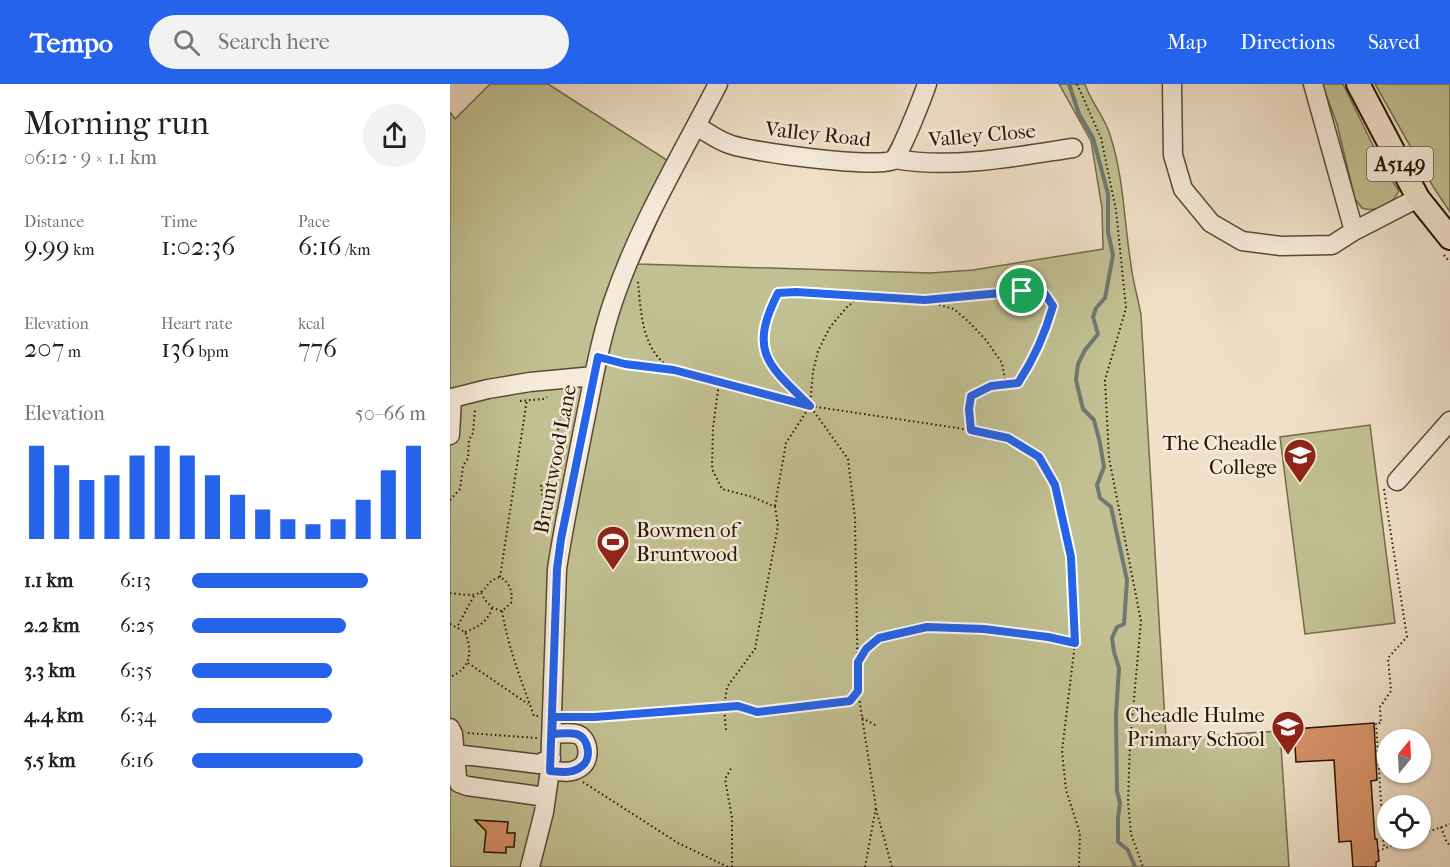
<!DOCTYPE html>
<html lang="en">
<head>
<meta charset="utf-8">
<style>
	:root { --surface:#fff; --page:#f2f2f2; --text:#202124; --muted:#757577; --accent:#2563eb }
	body { margin:0; font-family:"IM FELL French Canon",serif; background:var(--page); color:var(--text); height:100vh; display:flex; flex-direction:column; font-size:22px; white-space:nowrap }
	* { box-sizing:border-box; margin:0 }
	p { font-size:20px; color:var(--muted) }
	.icon { flex:none; width:33px; height:33px; fill:none; stroke:currentColor; stroke-width:2; stroke-linecap:round; stroke-linejoin:round }
	.map { position:relative; flex:1; overflow:hidden }
	.details { display:flex; flex-direction:column; background:var(--surface); width:450px }
	.details>* { flex:none }
	.needle { width:39px; rotate:18deg }
	.controls { position:absolute; left:927px; top:645px; display:grid; gap:12px }
	.controls a { display:grid; place-items:center; width:54px; height:54px; border-radius:50%; background:var(--surface); box-shadow:0 2px 4px #0004; font-size:30px }
	.pin { position:absolute; display:grid; place-items:center; width:51px; height:51px; color:#fff; margin:-26px; border:3px solid #fff; border-radius:50%; box-shadow:0 2px 6px #0007 }
	.round { display:grid; place-items:center; flex:none; width:63px; height:63px; border-radius:32px; background:var(--page) }
	.summary { display:flex; align-items:center; justify-content:space-between; height:102px; padding:0 24px }
	h1 { font-size:33px; font-weight:600; line-height:45px }
	.figures { display:grid; grid-template-columns:repeat(3,1fr); gap:9px; height:102px; padding:6px 24px }
	.figures div { display:grid; align-content:center }
	.figures b { font-size:26px; font-weight:600 }
	.figures small { font-size:16px; font-weight:400 }
	.figures p { font-size:16px }
	.chart { height:168px; padding:12px 24px }
	.chart p { display:flex; justify-content:space-between }
	.chart svg { width:100%; height:108px; margin-top:6px; stroke:var(--accent); stroke-width:6 }
	ul { padding:0 24px; list-style:none; font-size:20px }
	li { display:grid; grid-template-columns:96px 72px 1fr; align-items:center; height:45px }
	li i { height:15px; border-radius:8px; background:var(--accent) }
	header { display:flex; align-items:center; gap:36px; box-sizing:border-box; height:84px; padding:0 30px; background:var(--accent); color:#fff }
	header strong { font-size:28px }
	nav { display:flex; gap:33px; margin-inline-start:auto; font-size:21px }
	.search { width:420px; height:54px; background:var(--page); display:flex; align-items:center; gap:15px; box-sizing:border-box; padding:0 21px; border-radius:33px; color:var(--muted); font-size:22px }
	main { display:flex; flex:1; min-height:0 }
	.map>svg:first-child { display:block }
	.green { fill:#c1c092; stroke:#746a4a; stroke-width:1.5 }
	.lines { fill:none; stroke-linecap:round; stroke-linejoin:round }
	.stream { stroke:#6d7a70; stroke-width:4 }
	.building { fill:#d59168; stroke:#271502; stroke-width:1.5 }
	.minor-casing { stroke:#5a4834; stroke-width:21 }
	.major-casing { stroke:#271502; stroke-width:26 }
	.path { stroke:#271502; stroke-width:2; stroke-dasharray:1.5 3; stroke-linecap:butt }
	.minor { stroke:#f6ebdb; stroke-width:18 }
	.major { stroke:#f1e0c8; stroke-width:22 }
	.route-casing { stroke:#fff; stroke-width:12 }
	.route { stroke:#2563eb; stroke-width:8 }
	.labels { text-anchor:middle; dominant-baseline:central; stroke-width:5; stroke-linejoin:round; paint-order:stroke }
	.shield { fill:#f6ebdb; stroke:#655543; stroke-width:1.5 }
	.shield-label { font-size:20px; font-weight:bold; fill:#271502 }
	.street-label { font-size:21px; fill:#271502; stroke:#f6ebdb }
	.poi-label { font-size:21px; fill:#271502; stroke:#f6ebdb; text-anchor:end }
</style>
</head>
<body>
<header>
<strong>Tempo</strong>
<div class="search"><svg class="icon" aria-label="search" viewBox="0 0 24 24"><circle cx="10" cy="10" r="6"/><path d="M15 15l6 6"/></svg>Search here</div>
<nav><a>Map</a><a>Directions</a><a>Saved</a></nav>
</header>
<main>
<section class="details">
<div class="summary"><div><h1>Morning run</h1><p>06:12 · 9 × 1.1 km</p></div><a class="round"><svg class="icon" aria-label="share" viewBox="0 0 24 24"><path d="M12 15V3M7 8l5-5 5 5M5 13v7h14v-7"/></svg></a></div>
<div class="figures">
<div><p>Distance</p><b>9.99<small> km</small></b></div>
<div><p>Time</p><b>1:02:36</b></div>
<div><p>Pace</p><b>6:16<small> /km</small></b></div>
</div>
<div class="figures">
<div><p>Elevation</p><b>207<small> m</small></b></div>
<div><p>Heart rate</p><b>136<small> bpm</small></b></div>
<div><p>kcal</p><b>776</b></div>
</div>
<div class="chart"><p><span>Elevation</span>50–66 m</p>
<svg viewBox="0 0 160 44" preserveAspectRatio="none"><path d="M5 44V6M15 44V14M25 44V20M35 44V18M45 44V10M55 44V6M65 44V10M75 44V18M85 44V26M95 44V32M105 44V36M115 44V38M125 44V36M135 44V28M145 44V16M155 44V6"/></svg>
</div>
<ul>
<li><b>1.1 km</b>6:13<i style="width:75%"></i></li>
<li><b>2.2 km</b>6:25<i style="width:66%"></i></li>
<li><b>3.3 km</b>6:35<i style="width:60%"></i></li>
<li><b>4.4 km</b>6:34<i style="width:60%"></i></li>
<li><b>5.5 km</b>6:16<i style="width:73%"></i></li>
</ul>
</section>
<div class="map">
<svg width="1000" height="783" viewBox="0 0 1000 783">
	<rect width="100%" height="100%" fill="#f1e0c8"/>
	<filter id="stains"><feTurbulence type="fractalNoise" baseFrequency=".00333" numOctaves="4"/><feColorMatrix values="0 0 0 0 .2 0 0 0 0 .09 0 0 0 0 .02 0 0 0 .5 -.17"/></filter>
	<radialGradient id="worn" r=".72"><stop offset=".6" stop-color="#630" stop-opacity="0"/><stop offset="1" stop-color="#630" stop-opacity=".3"/></radialGradient>
	<path class="green" d="M40,0H98L231,85L188,180L480,189L523,186L653,165L652,124L641,57L609,0H635C641,19 656,34 661,54C674,96 674,138 681,181C683,198 688,214 691,231L716,654L830,647L839,783H0V28L5,35Z
		M872,0H893L935,86L949,107C942,121 927,129 912,124L905,115L887,40Z
		M925,0H1000V128L984,104Z
		M920,341L945,539L855,550L830,353Z"/>
	<g class="lines">
		<path class="stream" d="M619,0L629,30L643,54L658,110V148L663,171L655,214L646,224L643,233L648,250L635,266L628,280L626,296L633,325L644,336L650,359L654,383L647,401L650,414L661,423L677,496L674,540L667,543L662,554L664,568L669,584L666,631L667,707L670,719L668,734V758L678,766L685,783"/>
	</g>
	<path class="building" d="M924,639L927,696L921,697L925,755H927L929,777L926,778V783H903L901,757L889,758L884,676L846,678L844,645Z
		M25,736L58,738L57,749H65L64,763H56V769L34,768L36,747Z"/>
	<g class="lines">
		<g class="minor-casing">
			<path id="minor" d="M722,0L723,71L733,105L761,139L792,157L831,162L882,161L904,147L968,114
				M863,0L904,147
				M246,42C257,48 267,56 279,60C299,68 428,85 443,76C450,71 473,12 477,0
				M444,75C504,85 564,73 623,64
				M0,351L2,314L38,305L80,298L144,292
				M947,397L1000,337
				M0,644L3,650L7,693L9,699L17,702L96,713
				M5,670L89,680L101,674
				M100,686C111,688 123,690 132,682C141,675 139,653 126,650C119,648 109,650 102,650
				M80,783L94,728L100,686L107,485C114,439 124,393 133,346C142,303 149,259 163,218C189,141 231,72 268,0"/>
		</g>
		<g class="major-casing">
			<path id="major" d="M908,0L968,114L1000,154"/>
		</g>
		<path class="path" d="M627,0L651,54L666,126L676,224L655,296L659,374L691,537L680,659L678,718L681,750L693,783
			M994,171L1000,178
			M188,198C191,229 192,269 223,285C237,292 254,295 269,299L263,344L262,385L272,405L303,413L325,423L328,442L305,565L277,603L274,624L276,646
			M476,217L504,225L519,238L536,256L552,279L556,300
			M162,277L221,285
			M269,299L360,322L521,346L558,354L589,373L605,401L621,473L625,559
			M70,317L93,315L97,313
			M934,405L957,553L938,574L941,607L930,623L931,639H926L934,765
			M0,416L10,405L13,382L18,374L19,356L23,349L25,325
			M325,422L336,359L360,322L363,288L368,267L380,243L397,223L410,212
			M97,447L91,402L103,391L110,376L108,341L117,320L118,310
			M50,493L77,315
			M0,509C8,510 24,513 31,508C39,502 37,497 50,493C60,499 63,507 61,519L52,527C42,525 35,518 31,508
			M52,527C59,567 71,595 84,632H88
			M0,540L15,548C23,568 21,584 0,593
			M8,541L25,510
			M15,548C28,543 37,539 42,524
			M409,576L416,565L429,554L477,543L534,545L598,553L625,559L612,667L616,706L630,749L629,783
			M18,579L78,620
			M124,633L288,622L307,629L400,617L408,607
			M412,634L427,642
			M18,649L87,654
			M133,698L228,759L278,783
			M426,725L442,783
			M991,743L997,759L1000,761
			M970,751L1000,740
			M928,767L962,754
			M282,783V734L275,695L282,683
			M415,783L426,723L408,607L405,435L398,375L360,322L325,287L312,260L316,233L328,209L346,208L475,216L572,207L595,210L603,222L584,275L568,299L541,302L521,312L519,325L521,346"/>
		<use href="#minor" class="minor"/>
		<use href="#major" class="major"/>
	</g>
	<g class="lines">
		<g class="route-casing">
			<path id="route" d="M572,207L475,216L346,208L328,209C298,268 318,281 360,322L224,286L175,280L148,273L111,455L107,485L100,687C111,688 123,690 132,682C142,675 139,653 126,650C119,648 109,650 102,650L103,633H145L288,622L307,628L400,617L408,607V578L416,565L429,554L477,543L534,545L598,553L625,559L621,473L605,401L589,373L558,354L521,346L519,325L521,312L541,302L568,299C584,275 595,250 603,222L595,210L572,207"/>
		</g>
		<use href="#route" class="route"/>
	</g>
	<defs>
		<g id="university-pin" transform="scale(1.725)"><path d="M0 17L-7.5 6A9.5 9.5 0 1 1 7.5 6Z" fill="#8f2418" stroke="#f6ebdb"/><path d="M0-5L7-2L0 1L-7-2ZM-4 1L0 2.5L4 1V4Q0 6-4 4Z" fill="#fff"/></g>
		<g id="stadium-pin" transform="scale(1.725)"><path d="M0 17L-7.5 6A9.5 9.5 0 1 1 7.5 6Z" fill="#8f2418" stroke="#f6ebdb"/><path d="M0-5a6.5 5 0 1 0 0 10a6.5 5 0 1 0 0-10ZM-3.5-1.8h7v3.6h-7Z" fill="#fff"/></g>
		<g id="school-pin" transform="scale(1.725)"><path d="M0 17L-7.5 6A9.5 9.5 0 1 1 7.5 6Z" fill="#8f2418" stroke="#f6ebdb"/><path d="M0-5L7-2L0 1L-7-2ZM-4 1L0 2.5L4 1V4Q0 6-4 4Z" fill="#fff"/></g>
	</defs>
	<g fill-rule="evenodd">
		<use href="#university-pin" x="850" y="371"/>
		<use href="#stadium-pin" x="163" y="458"/>
		<use href="#school-pin" x="838" y="643"/>
	</g>
	<g class="labels">
		<rect class="shield" x="917" y="63" width="66" height="34" rx="4.5"/>
		<g class="shield-label">
			<text x="950" y="80">A5149</text>
		</g>
		<g class="street-label">
			<text transform="translate(368 50) rotate(6)">Valley Road</text>
			<text transform="translate(532 51) rotate(-5)">Valley Close</text>
			<text transform="translate(105 375) rotate(-79)">Bruntwood Lane</text>
		</g>
		<g class="poi-label">
			<text x="827" y="359">The Cheadle<tspan x="827" dy="24">College</tspan></text>
			<text x="186" y="446" text-anchor="start">Bowmen of<tspan x="186" dy="24">Bruntwood</tspan></text>
			<text x="815" y="631">Cheadle Hulme<tspan x="815" dy="24">Primary School</tspan></text>
		</g>
	</g>
	<rect width="100%" height="100%" filter="url(#stains)"/>
	<rect width="100%" height="100%" fill="url(#worn)"/>
</svg>
<div class="controls">
<a><svg class="needle" viewBox="-14 -14 28 28"><path d="M0-13l5 13h-10z" fill="#e53935"/><path d="M0 13l5-13h-10z" fill="#757577"/></svg></a>
<a><svg class="icon" aria-label="locate" viewBox="0 0 24 24"><circle cx="12" cy="12" r="6"/><path d="M12 2v4M12 18v4M2 12h4M18 12h4"/></svg></a>
</div>
<div class="pin" style="left:572px;top:207px;background:#1e9e55"><svg class="icon" aria-label="arrive" viewBox="0 0 24 24"><path d="M6 21V4h12l-3 4 3 4H6"/></svg></div>
</div>
</main>
</body>
</html>
